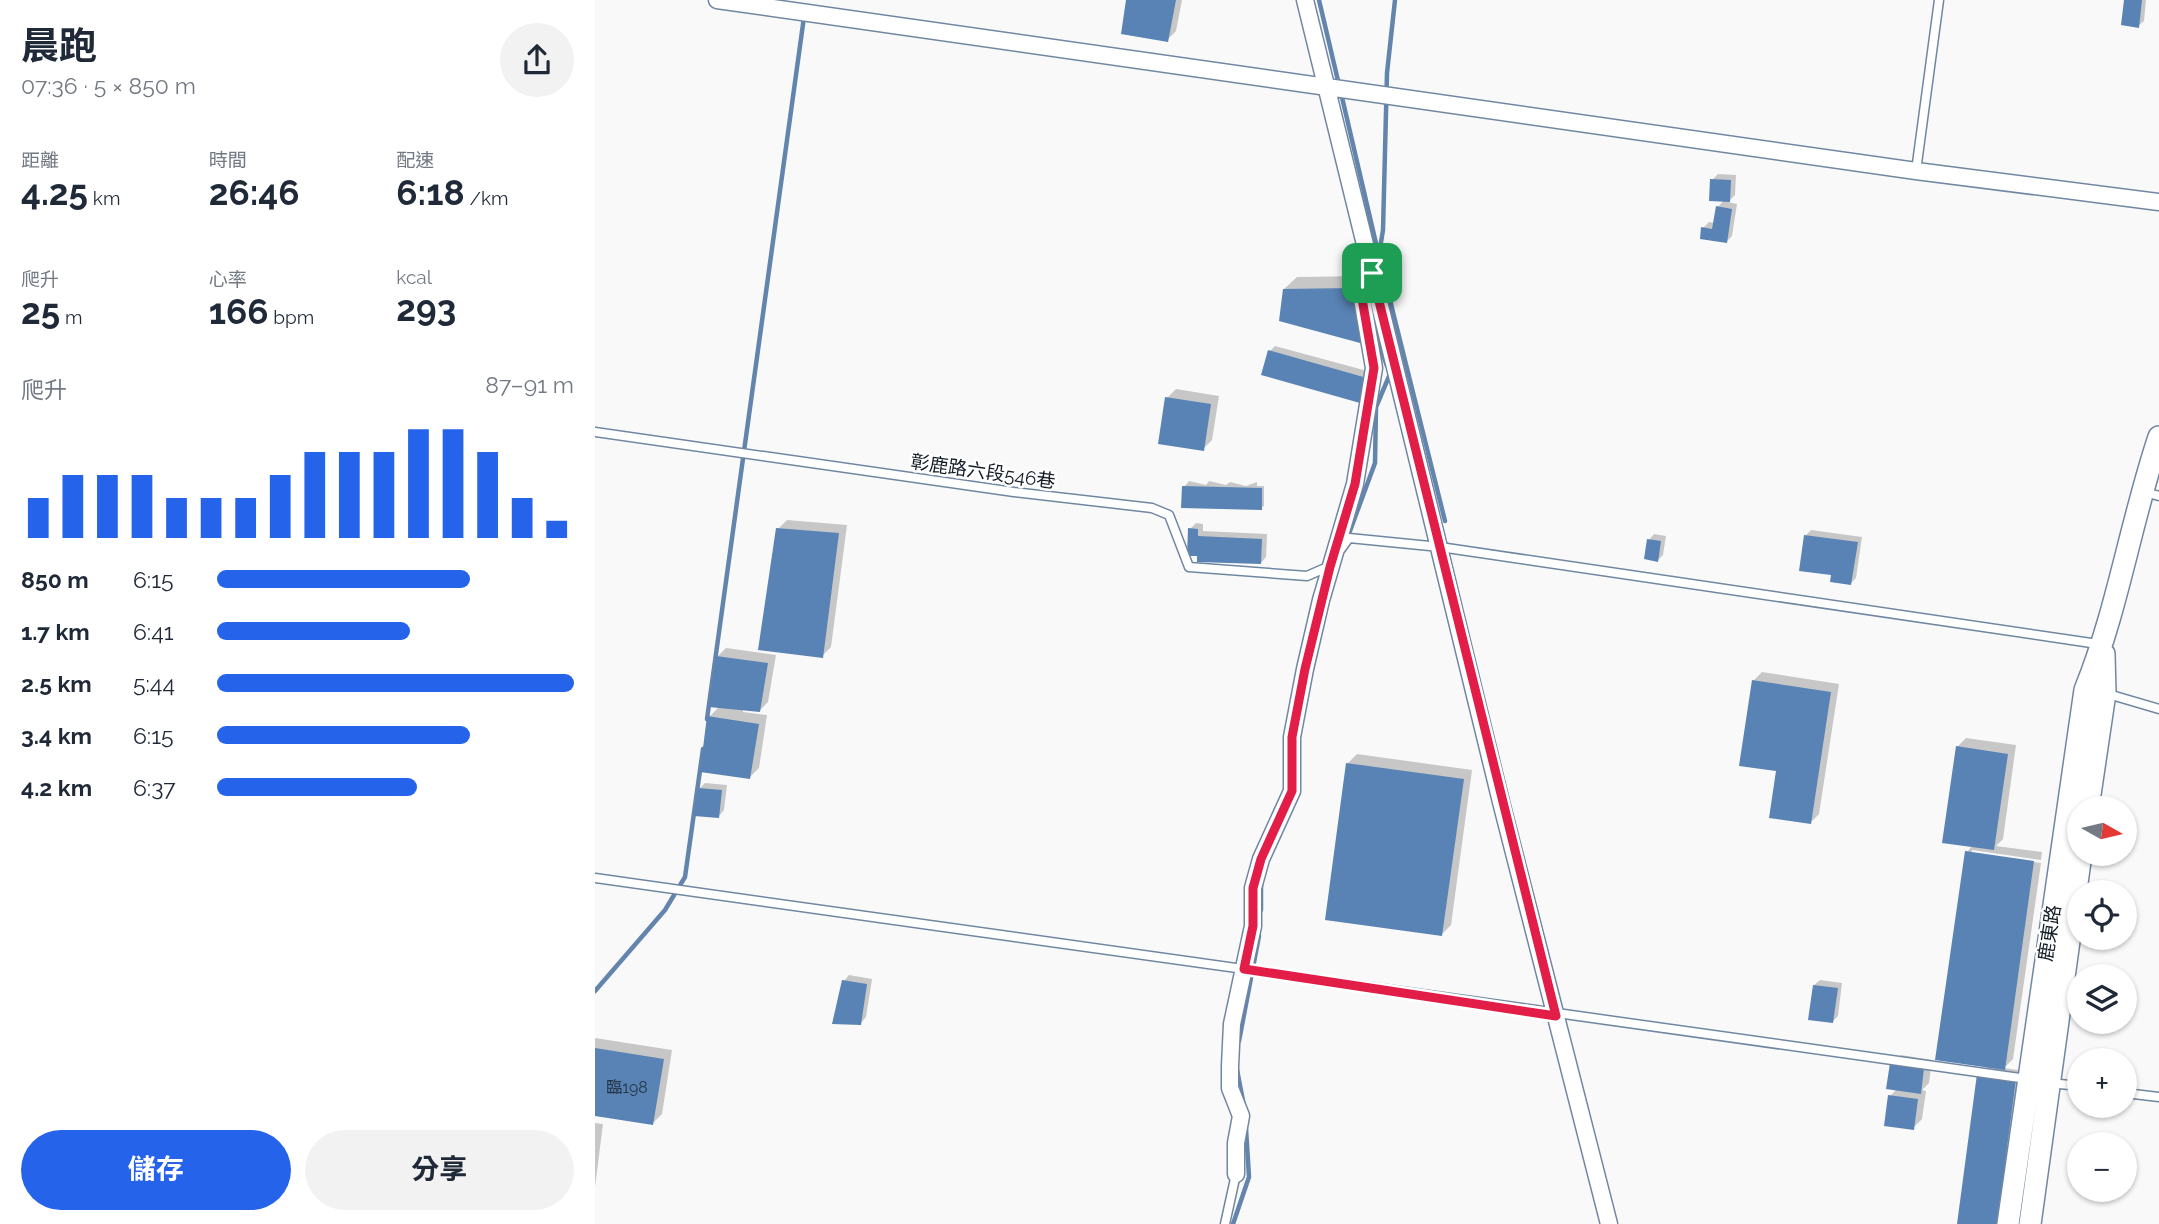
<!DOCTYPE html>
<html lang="zh-TW">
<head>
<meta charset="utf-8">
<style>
	:root { --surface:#fff; --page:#f2f2f3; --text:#1f2937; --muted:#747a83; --accent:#2563eb }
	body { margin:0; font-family:Raleway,"Noto Sans TC",sans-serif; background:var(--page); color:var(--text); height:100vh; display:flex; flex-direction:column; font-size:26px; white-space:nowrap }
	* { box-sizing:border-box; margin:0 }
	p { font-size:23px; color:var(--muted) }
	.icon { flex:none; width:38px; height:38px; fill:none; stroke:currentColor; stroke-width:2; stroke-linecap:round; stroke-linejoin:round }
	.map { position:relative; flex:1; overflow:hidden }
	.side { display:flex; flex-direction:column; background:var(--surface); width:595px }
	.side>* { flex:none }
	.needle { width:46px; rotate:98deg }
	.buttons { position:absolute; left:1472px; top:796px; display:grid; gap:14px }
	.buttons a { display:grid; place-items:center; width:70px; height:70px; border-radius:50%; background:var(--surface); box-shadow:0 2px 5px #0004; font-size:35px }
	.pin { position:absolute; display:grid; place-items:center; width:60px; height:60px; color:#fff; margin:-30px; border-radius:14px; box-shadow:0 4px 10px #0006 }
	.round { display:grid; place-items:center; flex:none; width:74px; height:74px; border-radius:37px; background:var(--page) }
	.headline { display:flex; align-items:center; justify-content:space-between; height:119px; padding:0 21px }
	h1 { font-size:38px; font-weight:700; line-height:52px }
	.figures { display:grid; grid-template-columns:repeat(3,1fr); gap:10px; height:119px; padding:7px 21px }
	.figures div { display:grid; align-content:center }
	.figures b { font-size:35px; font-weight:700 }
	.figures small { font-size:19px; font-weight:400 }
	.figures p { font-size:19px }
	.chart { height:196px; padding:14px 21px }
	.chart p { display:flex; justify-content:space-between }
	.chart svg { width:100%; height:126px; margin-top:7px; stroke:var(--accent); stroke-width:6 }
	.cta { display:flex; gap:14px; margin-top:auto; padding:14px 21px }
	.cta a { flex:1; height:80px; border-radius:42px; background:var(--accent); color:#fff; font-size:28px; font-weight:700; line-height:80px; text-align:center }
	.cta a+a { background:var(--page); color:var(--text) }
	ul { padding:0 21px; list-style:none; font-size:23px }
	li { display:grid; grid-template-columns:112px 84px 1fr; align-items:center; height:52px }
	li i { height:18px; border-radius:9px; background:var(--accent) }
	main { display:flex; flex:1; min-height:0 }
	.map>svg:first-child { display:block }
	.shadow { fill:#0003 }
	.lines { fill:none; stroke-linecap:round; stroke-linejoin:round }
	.stream { stroke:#6384ac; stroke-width:4.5 }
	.building { fill:#5883b4 }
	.service-casing { stroke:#7087a2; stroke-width:11 }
	.minor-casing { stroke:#7087a2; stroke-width:19 }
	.tertiary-casing { stroke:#7087a2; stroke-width:24 }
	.service { stroke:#fff; stroke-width:8 }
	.minor { stroke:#fff; stroke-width:16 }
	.tertiary { stroke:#fff; stroke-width:21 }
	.route-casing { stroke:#fff; stroke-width:14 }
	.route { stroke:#e11d48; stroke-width:9 }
	.labels { text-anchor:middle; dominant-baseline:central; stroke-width:5; stroke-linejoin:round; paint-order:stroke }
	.number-label { font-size:16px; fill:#24364a }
	.street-label { font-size:19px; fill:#131c26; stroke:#fff }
</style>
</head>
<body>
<main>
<section class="side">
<div class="headline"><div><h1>晨跑</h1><p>07:36 · 5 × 850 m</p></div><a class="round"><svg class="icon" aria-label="share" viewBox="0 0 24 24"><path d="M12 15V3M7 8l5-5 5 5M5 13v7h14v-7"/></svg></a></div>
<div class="figures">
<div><p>距離</p><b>4.25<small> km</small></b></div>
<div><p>時間</p><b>26:46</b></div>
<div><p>配速</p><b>6:18<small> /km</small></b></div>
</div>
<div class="figures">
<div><p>爬升</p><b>25<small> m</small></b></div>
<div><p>心率</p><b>166<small> bpm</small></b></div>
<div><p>kcal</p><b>293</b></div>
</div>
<div class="chart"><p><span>爬升</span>87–91 m</p>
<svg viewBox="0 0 160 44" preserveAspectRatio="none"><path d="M5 44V30M15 44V22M25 44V22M35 44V22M45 44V30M55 44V30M65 44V30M75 44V22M85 44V14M95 44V14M105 44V14M115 44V6M125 44V6M135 44V14M145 44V30M155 44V38"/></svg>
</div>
<ul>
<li><b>850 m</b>6:15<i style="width:71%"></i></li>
<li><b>1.7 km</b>6:41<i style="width:54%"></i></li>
<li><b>2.5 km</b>5:44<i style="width:100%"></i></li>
<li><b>3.4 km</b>6:15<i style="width:71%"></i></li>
<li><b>4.2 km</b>6:37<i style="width:56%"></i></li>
</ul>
<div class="cta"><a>儲存</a><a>分享</a></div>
</section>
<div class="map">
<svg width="1564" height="1224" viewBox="0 0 1564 1224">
	<rect width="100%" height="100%" fill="#f9f9f9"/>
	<path class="shadow" d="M533,0H587L581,31L572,40Z
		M1531,0H1551L1549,21L1543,26Z
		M1123,174L1141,175L1140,195L1133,202L1142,204L1137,236L1132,241L1108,228L1114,222L1120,223L1123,207L1129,200L1117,180Z
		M769,276L781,304L776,329L764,341L689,289L702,277Z
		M680,346L776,372L770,395L675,351Z
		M581,389L624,396L617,440L608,449L572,398Z
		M594,481L611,485L614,481L631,485L635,482L651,486L662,482V486H669V506L666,508L589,487Z
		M192,520L252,525L236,647L227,656L183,529Z
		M601,523L608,524V531L672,534L671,557L666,563L604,554L595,529Z
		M1216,530L1267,537L1261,578L1256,583L1238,574L1211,535Z
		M1059,534L1071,536L1068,555L1063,560L1054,540Z
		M131,648L181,655L173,702L164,711L148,709V712L172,715L164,768L155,777L114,717L125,706L122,657Z
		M1167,672L1244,684L1224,814L1215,823L1183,770L1158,681Z
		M1371,738L1421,745L1408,839L1401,846L1447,852L1446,860L1377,850V854L1446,863L1418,1059L1409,1068L1429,1071L1409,1224H1364L1383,1075L1393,1066L1372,852L1378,845L1362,747Z
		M762,754L877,770L856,925L847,934L753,763Z
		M110,783L132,785L129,810L124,816L104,789Z
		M254,975L277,979L271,1017L266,1023L249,981Z
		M1225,980L1247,983L1243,1016L1237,1022L1219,985Z
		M0,1038L77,1050L67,1114L58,1123L0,1114Z
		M1306,1055L1337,1060L1334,1083L1327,1090L1331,1091L1327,1119L1318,1128L1295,1096L1302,1089L1297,1064Z
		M0,1123L8,1124L0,1187Z"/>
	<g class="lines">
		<path class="stream" d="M724,0L744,85
			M746,93L783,252
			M785,260L850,521
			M782,267L788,230L792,73L800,0
			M775,296L782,339L792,366
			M752,539L780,463L781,407L795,374
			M112,719L209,17
			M666,910V884
			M0,991L70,910L90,877L108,749
			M644,1041L664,936
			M642,1070L649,1106
			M638,1224L654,1177L651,1129"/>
	</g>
	<path class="building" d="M531,0H581L573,42L526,34Z
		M1529,0H1547L1544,28L1526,25Z
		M1115,179L1136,180L1135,202L1114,201Z
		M1121,206L1137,209L1132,243L1105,239L1106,227L1117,229Z
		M757,288L770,317L765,343L684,321L688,289Z
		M673,350L772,378L765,403L666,375Z
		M570,397L616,404L609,451L563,444Z
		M587,486L667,488V510L586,508Z
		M181,528L244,533L228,658L163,650Z
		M593,528L603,529V536L667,539L666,564L602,562V556H592Z
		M1209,535L1263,542L1256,585L1235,582L1236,575L1204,571Z
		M1052,539L1066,541L1063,562L1049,559Z
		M121,656L173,663L165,712L114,707Z
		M1157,680L1236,692L1216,824L1174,818L1181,771L1144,766Z
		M112,716L164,724L155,779L105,772Z
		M1361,746L1413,754L1399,850L1347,843Z
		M751,763L869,779L847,936L730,920Z
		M103,788L127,790L124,818L99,816Z
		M1370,851L1439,861L1410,1070L1340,1060Z
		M247,980L272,984L266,1025L237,1024Z
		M1218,985L1243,988L1238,1023L1213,1020Z
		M0,1048L69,1059L58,1125L0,1116Z
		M1295,1063L1329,1068L1326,1094L1291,1089Z
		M1382,1074L1421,1079L1402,1224H1362Z
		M1293,1095L1323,1099L1319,1130L1289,1126Z"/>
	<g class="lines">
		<g class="service-casing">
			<path id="service" d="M1321,171L1344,0
				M0,432L419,492L557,508L574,515L594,567L712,576L735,566
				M1549,492L1564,496
				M746,549L754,538L845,547L1503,644
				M1513,694L1564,709
				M0,878C477,944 954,1015 1432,1079
				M1455,1083L1484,1086
				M1530,1093L1564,1097
				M630,1224L641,1174"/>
		</g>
		<g class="minor-casing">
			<path id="minor" d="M122,0L1321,171L1564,202
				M777,273L906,802L1014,1224
				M641,1174V1143L646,1116L635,1088V1066L637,1024L658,926V888L666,859L697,791V737L710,669L726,600L760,484L779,368L765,287L777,273L710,0"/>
		</g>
		<g class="tertiary-casing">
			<path id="tertiary" d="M1493,808L1510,693L1509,654
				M1413,1224L1490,690C1523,609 1536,520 1564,437
				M1435,1224L1486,854"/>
		</g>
		<use href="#service" class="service"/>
		<use href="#minor" class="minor"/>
		<use href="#tertiary" class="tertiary"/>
	</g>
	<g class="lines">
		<g class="route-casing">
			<path id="route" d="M777,273L961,1016L649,969L658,926V888L666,859L697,791V737L710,669L735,567L760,484L779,368L765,287Z"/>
		</g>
		<use href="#route" class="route"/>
	</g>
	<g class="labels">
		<g class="number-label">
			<text x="32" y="1087">臨198</text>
		</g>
		<g class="street-label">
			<text transform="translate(388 471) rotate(8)">彰鹿路六段546巷</text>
			<text transform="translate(1454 933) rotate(-81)">鹿東路</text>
		</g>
	</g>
</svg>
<div class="buttons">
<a><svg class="needle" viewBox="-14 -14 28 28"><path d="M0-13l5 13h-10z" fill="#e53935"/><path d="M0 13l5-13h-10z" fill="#747a83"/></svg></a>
<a><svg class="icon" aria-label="locate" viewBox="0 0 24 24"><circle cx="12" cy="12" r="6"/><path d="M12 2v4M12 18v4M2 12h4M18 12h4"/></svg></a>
<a><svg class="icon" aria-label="layers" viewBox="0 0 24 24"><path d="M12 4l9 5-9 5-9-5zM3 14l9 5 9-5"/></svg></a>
<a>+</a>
<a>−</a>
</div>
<div class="pin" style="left:777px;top:273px;background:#1e9e55"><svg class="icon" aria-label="arrive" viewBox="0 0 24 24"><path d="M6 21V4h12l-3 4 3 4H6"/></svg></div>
</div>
</main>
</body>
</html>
